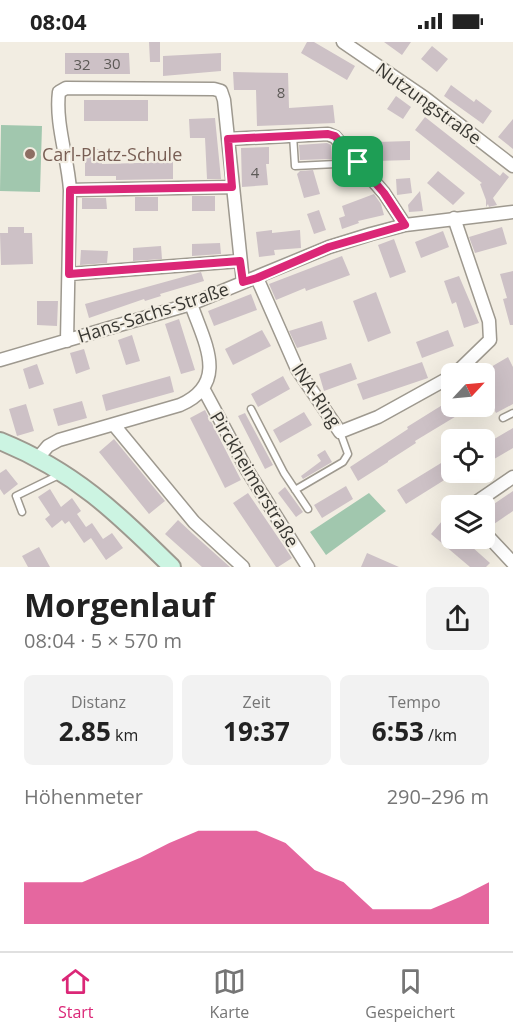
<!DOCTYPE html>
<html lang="de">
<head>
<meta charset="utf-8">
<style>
	:root { --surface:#fff; --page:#f2f2f2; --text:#222; --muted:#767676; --line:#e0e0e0; --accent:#db2777 }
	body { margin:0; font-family:"Open Sans",sans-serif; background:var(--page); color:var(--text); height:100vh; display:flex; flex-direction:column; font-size:22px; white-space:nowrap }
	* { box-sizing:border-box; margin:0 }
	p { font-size:20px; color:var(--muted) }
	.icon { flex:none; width:33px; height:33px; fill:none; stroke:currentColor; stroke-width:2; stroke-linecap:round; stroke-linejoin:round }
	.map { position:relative; height:525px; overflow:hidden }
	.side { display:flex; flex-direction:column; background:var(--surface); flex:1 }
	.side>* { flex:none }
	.needle { width:39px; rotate:64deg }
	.tools { position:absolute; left:441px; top:321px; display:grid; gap:12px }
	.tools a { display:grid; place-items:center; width:54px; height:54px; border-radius:9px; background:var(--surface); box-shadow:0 6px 24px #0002; font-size:30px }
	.pin { position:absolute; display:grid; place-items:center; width:51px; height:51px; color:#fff; margin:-26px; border-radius:12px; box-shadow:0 3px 9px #0006 }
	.round { display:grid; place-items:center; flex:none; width:63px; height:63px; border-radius:9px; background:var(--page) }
	.headline { display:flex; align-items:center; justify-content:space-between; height:102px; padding:0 24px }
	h1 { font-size:33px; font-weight:700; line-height:45px }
	.metrics { display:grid; grid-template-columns:repeat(3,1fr); gap:9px; height:102px; padding:6px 24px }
	.metrics div { display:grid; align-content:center; border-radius:9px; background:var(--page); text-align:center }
	.metrics b { font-size:26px; font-weight:700 }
	.metrics small { font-size:16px; font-weight:400 }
	.metrics p { font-size:16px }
	.chart { height:168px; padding:12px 24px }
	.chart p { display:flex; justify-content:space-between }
	.chart svg { width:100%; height:108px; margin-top:6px; fill:var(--accent); opacity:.7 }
	.status { display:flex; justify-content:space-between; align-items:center; height:42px; padding:0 30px; background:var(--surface); direction:ltr }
	.status svg { height:16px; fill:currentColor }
	.dock { display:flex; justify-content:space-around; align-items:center; height:84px; border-top:2px solid var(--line); background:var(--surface); font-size:16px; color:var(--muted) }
	.dock a { display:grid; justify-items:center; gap:3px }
	.dock .on { color:var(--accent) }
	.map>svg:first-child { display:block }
	.green { fill:#a1c7ae }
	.building { fill:#cdc1c6 }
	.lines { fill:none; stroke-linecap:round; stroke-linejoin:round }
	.lane-casing { stroke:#9e998f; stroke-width:9 }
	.street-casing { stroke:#9e998f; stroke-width:15 }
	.secondary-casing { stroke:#9e998f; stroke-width:20 }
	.lane { stroke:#fff; stroke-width:6 }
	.street { stroke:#fff; stroke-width:12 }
	.secondary { stroke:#ccf4e2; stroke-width:16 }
	.route-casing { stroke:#fff; stroke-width:12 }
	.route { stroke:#db2777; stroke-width:8 }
	.education-dot { fill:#8d6e63; stroke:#f2ede2; stroke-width:2 }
	.labels { text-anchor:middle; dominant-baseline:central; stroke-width:4.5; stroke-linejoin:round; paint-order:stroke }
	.number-label { font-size:15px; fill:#5d5a57 }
	.street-label { font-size:18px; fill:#383732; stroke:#f2ede2 }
	.education-label { font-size:18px; fill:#785e54; stroke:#f2ede2; text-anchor:start }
</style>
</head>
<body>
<div class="status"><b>08:04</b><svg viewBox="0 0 49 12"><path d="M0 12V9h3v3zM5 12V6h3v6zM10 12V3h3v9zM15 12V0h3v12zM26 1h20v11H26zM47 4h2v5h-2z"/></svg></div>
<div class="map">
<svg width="513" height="525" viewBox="0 0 513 525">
	<rect width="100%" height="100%" fill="#f2ede2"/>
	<path class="green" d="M1,83L42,84L40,150L0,149Z
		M369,451L386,469L326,513L310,490Z"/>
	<path class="building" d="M149,0H160V20H150Z
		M307,0H314L355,24L347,38L301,11Z
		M384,0H411L402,13Z
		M432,4L448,17L437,30L421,17Z
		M65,11H129L130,32H65Z
		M221,11V29L163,34V14Z
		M233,30L288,31L289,66L333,63L335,81L257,84L256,48H234Z
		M451,43L474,60L476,57L492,69L483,82L444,54Z
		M396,54L411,65L403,77L387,67Z
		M84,58H148V79H84Z
		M425,75L500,134L503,130L509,135L493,156L497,163L489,165L488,162L486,165V158L480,142L482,141L415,88Z
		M215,76L221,137H207L205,96H190L189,77Z
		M513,77V107L498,95Z
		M410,99V118L376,119V100Z
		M327,101L331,103L332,117L300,118L299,103Z
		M269,105V122H266L268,143L242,145L241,106Z
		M85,107H101L102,122L173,120V137L116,138V134H85Z
		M313,128L320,152L304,156L297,132L300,129Z
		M438,129L465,151L453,163L427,141Z
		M410,136L412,151L397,153L396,137Z
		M420,149L423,169L409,170L408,163Z
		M374,152L381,162L384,173L358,179L359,181L342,187L339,176L345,174L342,164Z
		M192,154H215V169H192Z
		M135,155H158V169H135Z
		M82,156H106L107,167H82Z
		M319,168L326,188L314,192L307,172Z
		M8,185H24V191H32L33,222L1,223L0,191H8Z
		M502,185L507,202L475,211L469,195Z
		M272,188V191L300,188L301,206L274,208L275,213L259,215L256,190Z
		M443,189L449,205L421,216L415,200Z
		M394,197L406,230L390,236L378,203Z
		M220,201L221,212L192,214V202Z
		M161,204L162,217L133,219V206Z
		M81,208L108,209L107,221L80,223Z
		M342,214L350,233L306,249L305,246L276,258L269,242Z
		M513,229V283H510L503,257L507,256L500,232Z
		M201,230L204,239L160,252L161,254L145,259L144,257L89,276L85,262Z
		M459,234L479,281L464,286L456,260L452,262L444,239Z
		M376,250L391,291L368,300L353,259Z
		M251,252L257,268L214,284L208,269Z
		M37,259H58L57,284L37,283Z
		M179,277L195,328L181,332L165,282Z
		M322,279L327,297L297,306L289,289Z
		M262,288L271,304L233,323L225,307Z
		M448,288L454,304L422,316L416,300Z
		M132,293L140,319L126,323L118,298Z
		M84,307L90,327L76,332L70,311Z
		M508,315L513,325V362L496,371L488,356L484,358L486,332H479Z
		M422,320L428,336L363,358L357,342Z
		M351,321L357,337L324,349L319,332Z
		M37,322L44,342L29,347L23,327Z
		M170,334L174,350L106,369L102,353Z
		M283,334L290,347L258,365L251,352Z
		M452,357V364H473L415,399L416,401L388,419V420L358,439L350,425L408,387L407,385Z
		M82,359L87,376L58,384L53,367Z
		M26,362L34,389L17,394L9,367Z
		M205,368L241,438L225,446L190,376Z
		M304,370L312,383L280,401L273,388Z
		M245,371L273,423L265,427L238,374Z
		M513,386V406L484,423V403Z
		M114,397L165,459L149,472L99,410Z
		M325,408L332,420L303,437L301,434L321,419L317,413Z
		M446,418L454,432L406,462L397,448Z
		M6,427L18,442L4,453L0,447V431Z
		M346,444L353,457L322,476L314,463Z
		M285,445L303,470L296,475L278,451Z
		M50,447L61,465L72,456L81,469L77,472L86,485L92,481L103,497L112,491L123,506L106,518L91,496L84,501L69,479L65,482L62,478L52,486L45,477L50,473L38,455Z
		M513,449V469L494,482L485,468Z
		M248,451L292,516L278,525H276L233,461Z
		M178,478L193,492L230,525H202L165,492Z
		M442,479L452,487V496H462L490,521L486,525H470L431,492Z
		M39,505L50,525H28L22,514Z
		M367,511L399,525H361Z"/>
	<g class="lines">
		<g class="lane-casing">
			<path id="lane" d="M293,93L295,124L357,121
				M251,367L284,431L308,467
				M503,376L513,371
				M295,448L343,420L348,412L340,390
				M22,470L16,454L61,432"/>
		</g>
		<g class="street-casing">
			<path id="street" d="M343,0L425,56L513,124
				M228,97L328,92L335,95L384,151L405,183
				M70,148L232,145
				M454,176L489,279L490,298L455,332
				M69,232L240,219
				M257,236L297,327L340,390L378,375L452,334
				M67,299L70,148C68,116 55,81 59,50L66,46L214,47L221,49L224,58L243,240
				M0,318L191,262L329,205L371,192L405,183L513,170
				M204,348L247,428L308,525
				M114,383L194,480L243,525
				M38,416L48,404L59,398L180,363C230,341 204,300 191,262
				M475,464L478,459L513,435
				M484,490L513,521"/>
		</g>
		<g class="secondary-casing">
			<path id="secondary" d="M0,399C74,429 116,470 172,525"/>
		</g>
		<use href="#lane" class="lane"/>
		<use href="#street" class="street"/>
		<use href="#secondary" class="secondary"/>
	</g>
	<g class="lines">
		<g class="route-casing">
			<path id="route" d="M328,92L335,94L384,151L405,183L329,205L257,236L243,240L240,219L69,232L70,148L232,145L228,97Z"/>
		</g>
		<use href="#route" class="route"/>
	</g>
	<circle class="education-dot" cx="30" cy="112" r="6"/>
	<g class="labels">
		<g class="number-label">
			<text x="112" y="21">30</text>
			<text x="82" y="22">32</text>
			<text x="281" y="50">8</text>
			<text x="255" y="130">4</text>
		</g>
		<g class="street-label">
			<text transform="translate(429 61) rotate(36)">Nutzungstraße</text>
			<text transform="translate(153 270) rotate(-18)">Hans-Sachs-Straße</text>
			<text transform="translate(317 353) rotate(56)">INA-Ring</text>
			<text transform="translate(255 437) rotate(59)">Pirckheimerstraße</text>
		</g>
		<g class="education-label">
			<text x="42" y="112">Carl-Platz-Schule</text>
		</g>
	</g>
</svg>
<div class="tools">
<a><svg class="needle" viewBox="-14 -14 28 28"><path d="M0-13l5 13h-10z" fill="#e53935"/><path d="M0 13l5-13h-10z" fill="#767676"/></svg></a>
<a><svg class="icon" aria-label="locate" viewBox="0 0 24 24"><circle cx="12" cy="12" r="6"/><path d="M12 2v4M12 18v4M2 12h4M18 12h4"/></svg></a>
<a><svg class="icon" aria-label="layers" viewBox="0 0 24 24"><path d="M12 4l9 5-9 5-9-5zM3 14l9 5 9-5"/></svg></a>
</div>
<div class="pin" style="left:358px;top:120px;background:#1e9e55"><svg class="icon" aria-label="arrive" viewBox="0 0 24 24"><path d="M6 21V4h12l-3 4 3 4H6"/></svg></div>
</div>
<section class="side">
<div class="headline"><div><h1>Morgenlauf</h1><p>08:04 · 5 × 570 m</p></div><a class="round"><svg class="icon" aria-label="share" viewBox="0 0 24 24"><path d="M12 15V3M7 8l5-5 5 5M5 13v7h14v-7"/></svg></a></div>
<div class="metrics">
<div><p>Distanz</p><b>2.85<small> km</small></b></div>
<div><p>Zeit</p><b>19:37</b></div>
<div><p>Tempo</p><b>6:53<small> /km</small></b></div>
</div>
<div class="chart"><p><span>Höhenmeter</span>290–296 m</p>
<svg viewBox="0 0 160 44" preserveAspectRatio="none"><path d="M0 44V27L10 27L20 27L30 22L40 17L50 11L60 6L70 6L80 6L90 11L100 22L110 27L120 38L130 38L140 38L150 33L160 27V44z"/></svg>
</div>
</section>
<nav class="dock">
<a class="on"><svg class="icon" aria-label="home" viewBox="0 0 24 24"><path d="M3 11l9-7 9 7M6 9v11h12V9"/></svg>Start</a>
<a><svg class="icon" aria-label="map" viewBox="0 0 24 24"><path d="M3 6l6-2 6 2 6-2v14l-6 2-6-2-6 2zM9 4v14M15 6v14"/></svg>Karte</a>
<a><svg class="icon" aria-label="saved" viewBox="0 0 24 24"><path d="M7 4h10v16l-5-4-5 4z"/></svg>Gespeichert</a>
</nav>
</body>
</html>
